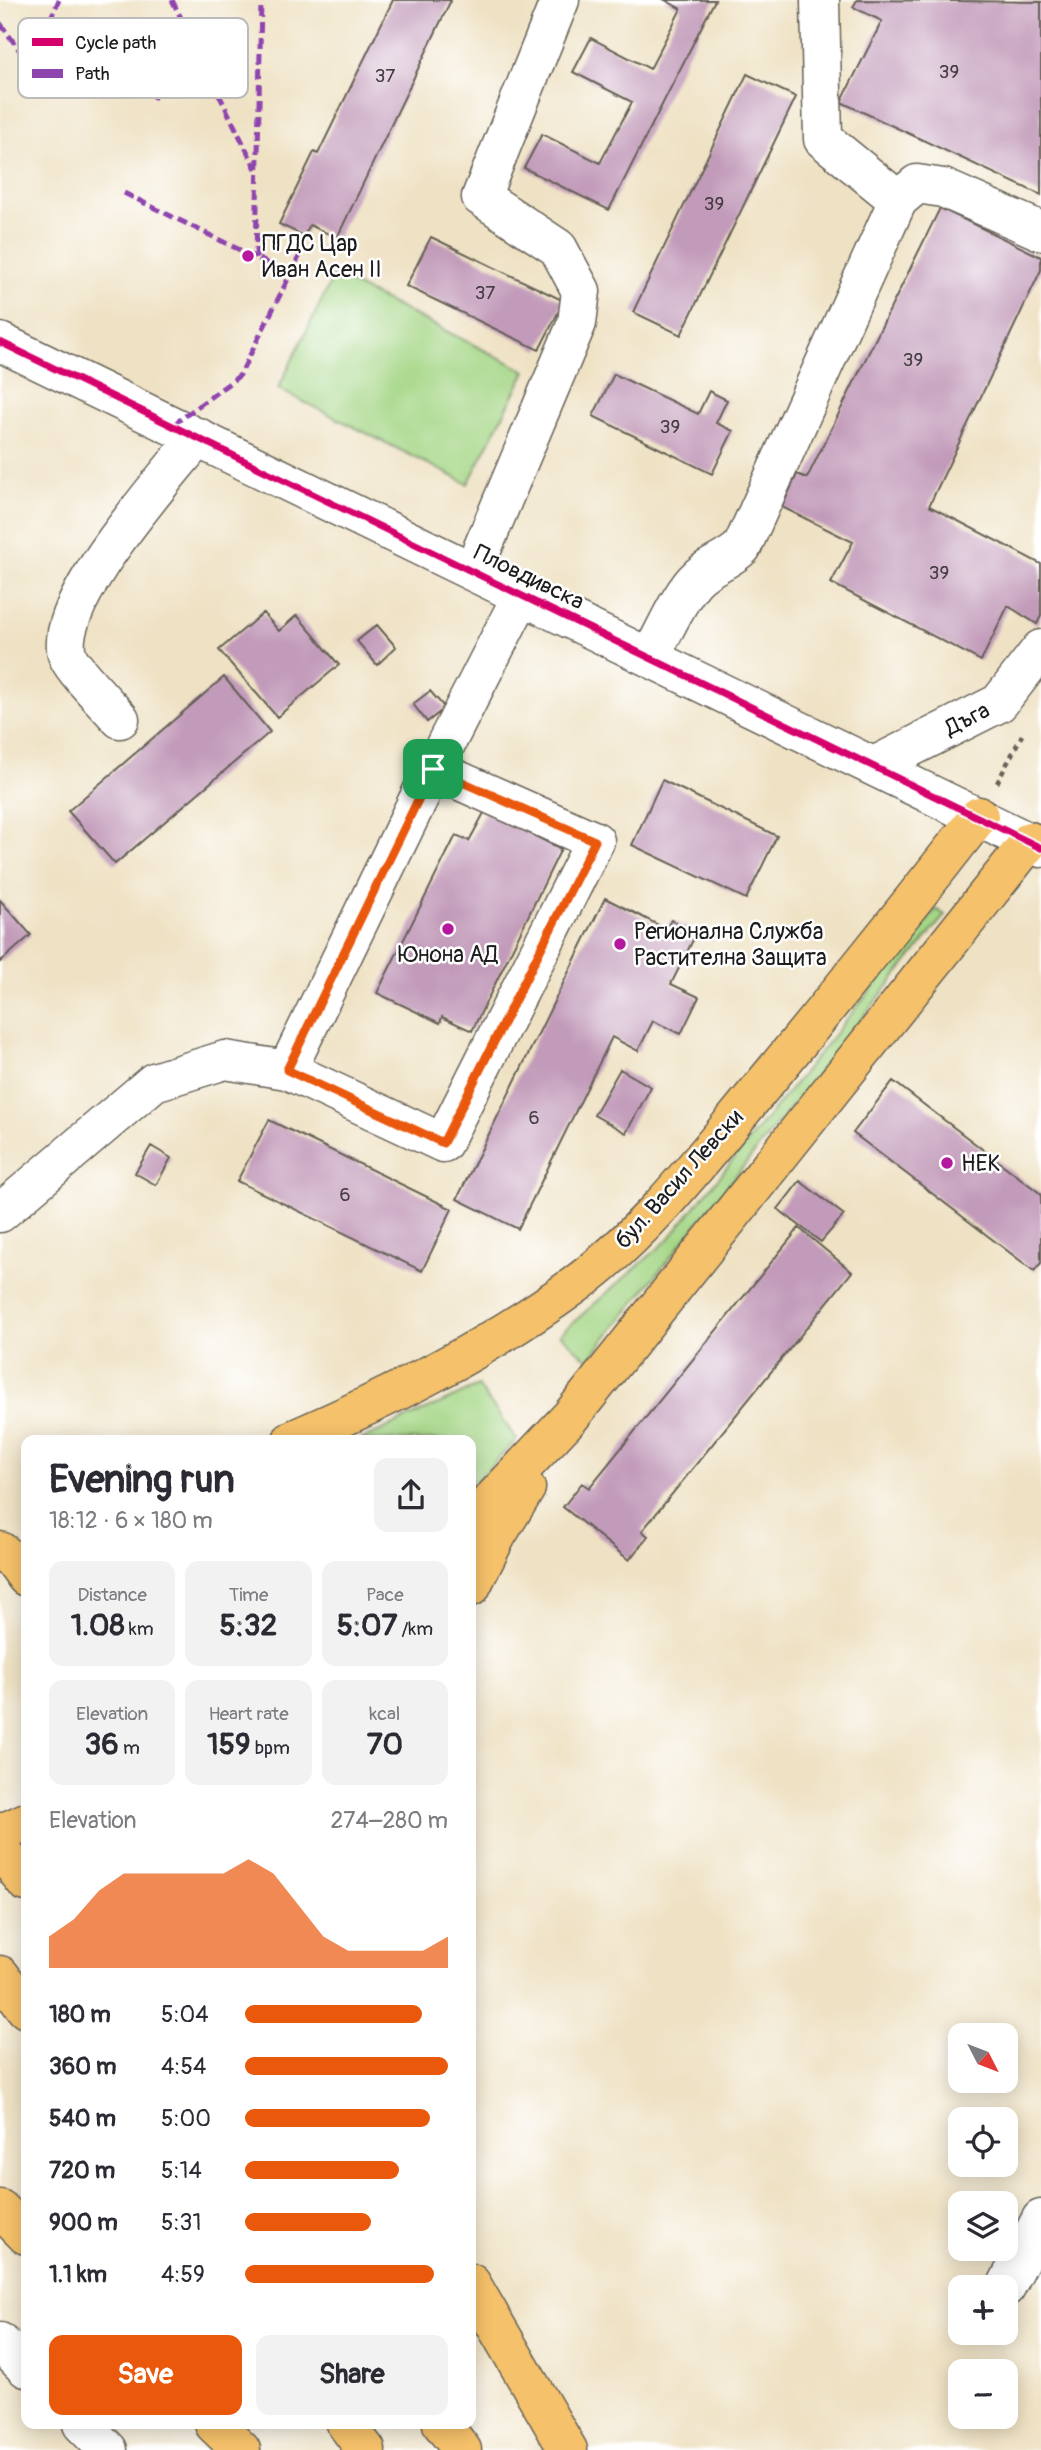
<!DOCTYPE html>
<html lang="en">
<head>
<meta charset="utf-8">
<style>
	:root { --surface:#fff; --page:#f2f2f3; --text:#2b2b33; --muted:#7c7c81; --accent:#ea580c }
	body { margin:0; font-family:Pangolin,sans-serif; background:var(--page); color:var(--text); height:100vh; display:flex; flex-direction:column; font-size:26px; white-space:nowrap }
	* { box-sizing:border-box; margin:0 }
	p { font-size:23px; color:var(--muted) }
	.icon { flex:none; width:38px; height:38px; fill:none; stroke:currentColor; stroke-width:2; stroke-linecap:round; stroke-linejoin:round }
	.map { position:relative; flex:1; overflow:hidden }
	.sheet { position:absolute; left:21px; top:1435px; width:455px; height:994px; display:flex; flex-direction:column; background:var(--surface); border-radius:14px; box-shadow:0 4px 18px #0003 }
	.sheet>* { flex:none }
	.needle { width:46px; rotate:132deg }
	.buttons { position:absolute; left:948px; top:2023px; display:grid; gap:14px }
	.buttons a { display:grid; place-items:center; width:70px; height:70px; border-radius:14px; background:var(--surface); box-shadow:0 4px 18px #0003; font-size:35px }
	.pin { position:absolute; display:grid; place-items:center; width:60px; height:60px; color:#fff; margin:-30px; border-radius:14px; box-shadow:0 4px 10px #0006 }
	.round { display:grid; place-items:center; flex:none; width:74px; height:74px; border-radius:14px; background:var(--page) }
	.headline { display:flex; align-items:center; justify-content:space-between; height:119px; padding:0 28px }
	h1 { font-size:38px; font-weight:700; line-height:52px }
	.stats { display:grid; grid-template-columns:repeat(3,1fr); gap:10px; height:119px; padding:7px 28px }
	.stats div { display:grid; align-content:center; border-radius:14px; background:var(--page); text-align:center }
	.stats b { font-size:30px; font-weight:700 }
	.stats small { font-size:19px; font-weight:400 }
	.stats p { font-size:19px }
	.chart { height:196px; padding:14px 28px }
	.chart p { display:flex; justify-content:space-between }
	.chart svg { width:100%; height:126px; margin-top:7px; fill:var(--accent); opacity:.7 }
	.cta { display:flex; gap:14px; margin-top:auto; padding:14px 28px }
	.cta a { flex:1; height:80px; border-radius:14px; background:var(--accent); color:#fff; font-size:28px; font-weight:700; line-height:80px; text-align:center }
	.cta a+a { background:var(--page); color:var(--text) }
	ul { padding:0 28px; list-style:none; font-size:23px }
	li { display:grid; grid-template-columns:112px 84px 1fr; align-items:center; height:52px }
	li i { height:18px; border-radius:9px; background:var(--accent) }
	.map>svg:first-child { display:block }
	.green { fill:#a4d685; stroke:#607950; stroke-width:2 }
	.building { fill:#c29bba }
	.lines { fill:none; stroke-linecap:round; stroke-linejoin:round }
	.minor-casing { stroke:#666157; stroke-width:41 }
	.major-casing { stroke:#666157; stroke-width:41 }
	.path { stroke:#666157; stroke-width:4.5; stroke-dasharray:5 5; stroke-linecap:butt }
	.minor { stroke:#fff; stroke-width:38 }
	.major { stroke:#f5c16b; stroke-width:38 }
	.quiet { stroke:#8e44ad; stroke-width:5; stroke-dasharray:10 5; stroke-linecap:butt }
	.cycleway-casing { stroke:#fff; stroke-width:11 }
	.cycleway { stroke:#d6006c; stroke-width:7 }
	.route-casing { stroke:#fff; stroke-width:14 }
	.route { stroke:#ea580c; stroke-width:9 }
	.poi-dot { fill:#b5179e; stroke:#fff; stroke-width:2.5 }
	.labels { text-anchor:middle; dominant-baseline:central; stroke-width:5; stroke-linejoin:round; paint-order:stroke }
	.number-label { font-size:19px; fill:#463c44 }
	.poi-label { font-size:23px; fill:#1c1c1c; stroke:#fff; text-anchor:start }
	.street-label { font-size:23px; fill:#1c1c1c; stroke:#fff }
	.key { fill:#fff; stroke:#bbb; stroke-width:2 }
	.key-label { font-size:19px; fill:#1c1c1c }
</style>
</head>
<body>
<div class="map">
<svg width="1041" height="2450" viewBox="0 0 1041 2450">
	<rect width="100%" height="100%" fill="#fff"/>
	<filter id="ink" filterUnits="userSpaceOnUse"><feTurbulence type="fractalNoise" baseFrequency=".0143" numOctaves="2"/><feDisplacementMap in="SourceGraphic" scale="14" xChannelSelector="R" yChannelSelector="G"/><feConvolveMatrix kernelMatrix="1 2 1 2 8 2 1 2 1" color-interpolation-filters="sRGB"/></filter>
	<filter id="wash" filterUnits="userSpaceOnUse"><feTurbulence type="fractalNoise" baseFrequency=".00686" numOctaves="4" result="noise"/><feDisplacementMap in="SourceGraphic" scale="28" xChannelSelector="R" yChannelSelector="G"/><feGaussianBlur stdDeviation="1.57" result="paint"/><feColorMatrix in="noise" values="0 0 0 0 0 0 0 0 0 0 0 0 0 0 0 0 0 1.4 0 .05"/><feComposite in="paint" operator="in"/></filter>
	<g filter="url(#wash)">
		<rect width="100%" height="100%" fill="#efe2c4"/>
		<path class="green" d="M334,275L526,371L468,484L278,389Z
			M936,909L945,915L588,1360L560,1334L669,1239Z
			M478,1386L517,1440L471,1486V1440H360Z"/>
		<g id="blocks">
			<path class="building" d="M393,0H451L337,238L310,225L304,236L279,224L314,152L318,154Z
				M665,0H715L609,210L524,168L542,134L600,163L632,102L573,72L591,38L650,69L681,9Z
				M857,0L1041,2V195L841,102L882,21L853,7Z
				M747,74L796,97L681,335L633,312Z
				M940,208L1041,257V270L929,506L1041,564V616L1037,624L1008,606L981,661L831,583L853,542L782,507L797,474L807,478Z
				M431,237L564,301L539,350L406,286Z
				M614,374L698,414L709,391L727,400L716,423L733,431L712,474L593,416Z
				M263,613L279,631L297,615L339,665L277,717L219,650Z
				M377,625L396,647L377,665L357,641Z
				M224,677L270,732L115,864L68,811Z
				M430,691L445,708L427,722L413,704Z
				M662,780L777,836L746,899L632,845Z
				M485,811L561,849L472,1031L442,1017L440,1023L377,993L456,835L469,841Z
				M605,898L666,929L671,920L697,932L671,984L699,997L681,1034L653,1021L638,1051L612,1037L518,1229L457,1199Z
				M0,900L31,935L0,962Z
				M620,1069L651,1087L626,1133L594,1115Z
				M893,1081L1041,1194V1263L1034,1271L853,1133Z
				M269,1120L452,1209L422,1271L237,1181Z
				M151,1146L171,1158L156,1185L135,1173Z
				M800,1181L844,1215L821,1242L778,1209Z
				M799,1228L852,1272L642,1531L648,1536L629,1560L563,1507L582,1483L589,1488Z"/>
		</g>
	</g>
	<g filter="url(#ink)">
		<use href="#blocks" fill-opacity="0" stroke="#666157" stroke-width="2"/>
		<g class="lines">
			<g class="minor-casing">
				<path id="minor" d="M820,0L823,139L898,200
					M0,342L1041,848
					M473,571L577,323L581,291L558,248L481,197L560,0
					M650,657C664,633 676,602 694,581C708,565 727,562 742,547L898,200L917,184L943,188L1041,231
					M120,719C108,705 74,671 68,657C48,607 167,477 198,437
					M874,766L999,703L1041,649
					M433,769L287,1070L443,1143L595,841L433,769L522,595
					M0,1213L154,1082L225,1060L287,1070
					M1006,2287L1041,2219
					M0,2342L26,2368
					M82,2424L108,2450"/>
			</g>
			<g class="major-casing">
				<path id="major" d="M292,1440C391,1397 488,1349 575,1285C643,1235 697,1165 750,1101C828,1007 904,912 979,816
					M471,1522L571,1416L1030,841
					M0,1551L16,1563L26,1577
					M471,1587L497,1535L526,1488
					M0,1834L26,1822
					M0,1849L26,1882
					M0,1975L26,2009
					M0,2209L26,2235
					M471,2283L568,2450
					M214,2424L241,2450
					M346,2424L366,2450
					M442,2424L462,2450"/>
			</g>
			<path class="path" d="M997,783L1022,735"/>
			<use href="#minor" class="minor"/>
			<use href="#major" class="major"/>
			<path class="quiet" d="M172,0L256,169
				M0,23L30,65
				M37,48L59,0
				M153,99L187,30
				M124,193L291,275
				M256,258L261,0
				M173,425L240,375L301,253"/>
			<g class="cycleway-casing">
				<path id="cycleway" d="M0,342L1041,848"/>
			</g>
			<use href="#cycleway" class="cycleway"/>
		</g>
	</g>
	<g class="lines" filter="url(#ink)">
		<g class="route-casing">
			<path id="route" d="M433,769L595,841L443,1143L287,1070Z"/>
		</g>
		<use href="#route" class="route"/>
	</g>
	<g class="poi-dot">
		<circle cx="248" cy="256" r="7"/>
		<circle cx="448" cy="929" r="7"/>
		<circle cx="620" cy="944" r="7"/>
		<circle cx="947" cy="1163" r="7"/>
	</g>
	<g class="labels">
		<g class="number-label">
			<text x="949" y="72">39</text>
			<text x="385" y="76">37</text>
			<text x="714" y="204">39</text>
			<text x="485" y="293">37</text>
			<text x="913" y="360">39</text>
			<text x="670" y="427">39</text>
			<text x="939" y="573">39</text>
			<text x="534" y="1118">6</text>
			<text x="345" y="1195">6</text>
		</g>
		<g class="poi-label">
			<text x="262" y="243">ПГДС Цар<tspan x="262" dy="26">Иван Асен II</tspan></text>
			<text x="634" y="931">Регионална Служба<tspan x="634" dy="26">Растителна Защита</tspan></text>
			<text x="448" y="954" text-anchor="middle">Юнона АД</text>
			<text x="961" y="1163">НЕК</text>
		</g>
		<g class="street-label">
			<text transform="translate(529 577) rotate(26)">Пловдивска</text>
			<text transform="translate(967 719) rotate(-27)">Дъга</text>
			<text transform="translate(679 1179) rotate(-48)">бул. Васил Левски</text>
		</g>
	</g>
	<rect x="18" y="18" width="230" height="80" rx="10" class="key"/>
	<rect x="32" y="38" width="31" height="8" fill="#d6006c"/>
	<rect x="32" y="69" width="31" height="9" fill="#8e44ad"/>
	<g class="key-label">
		<text x="75" y="49">Cycle path</text>
		<text x="75" y="80">Path</text>
	</g>
</svg>
<div class="buttons">
<a><svg class="needle" viewBox="-14 -14 28 28"><path d="M0-13l5 13h-10z" fill="#e53935"/><path d="M0 13l5-13h-10z" fill="#7c7c81"/></svg></a>
<a><svg class="icon" aria-label="locate" viewBox="0 0 24 24"><circle cx="12" cy="12" r="6"/><path d="M12 2v4M12 18v4M2 12h4M18 12h4"/></svg></a>
<a><svg class="icon" aria-label="layers" viewBox="0 0 24 24"><path d="M12 4l9 5-9 5-9-5zM3 14l9 5 9-5"/></svg></a>
<a>+</a>
<a>−</a>
</div>
<div class="pin" style="left:433px;top:769px;background:#1e9e55"><svg class="icon" aria-label="arrive" viewBox="0 0 24 24"><path d="M6 21V4h12l-3 4 3 4H6"/></svg></div>
<section class="sheet">
<div class="headline"><div><h1>Evening run</h1><p>18:12 · 6 × 180 m</p></div><a class="round"><svg class="icon" aria-label="share" viewBox="0 0 24 24"><path d="M12 15V3M7 8l5-5 5 5M5 13v7h14v-7"/></svg></a></div>
<div class="stats">
<div><p>Distance</p><b>1.08<small> km</small></b></div>
<div><p>Time</p><b>5:32</b></div>
<div><p>Pace</p><b>5:07<small> /km</small></b></div>
</div>
<div class="stats">
<div><p>Elevation</p><b>36<small> m</small></b></div>
<div><p>Heart rate</p><b>159<small> bpm</small></b></div>
<div><p>kcal</p><b>70</b></div>
</div>
<div class="chart"><p><span>Elevation</span>274–280 m</p>
<svg viewBox="0 0 160 44" preserveAspectRatio="none"><path d="M0 44V33L10 27L20 17L30 11L40 11L50 11L60 11L70 11L80 6L90 11L100 22L110 33L120 38L130 38L140 38L150 38L160 33V44z"/></svg>
</div>
<ul>
<li><b>180 m</b>5:04<i style="width:87%"></i></li>
<li><b>360 m</b>4:54<i style="width:100%"></i></li>
<li><b>540 m</b>5:00<i style="width:91%"></i></li>
<li><b>720 m</b>5:14<i style="width:76%"></i></li>
<li><b>900 m</b>5:31<i style="width:62%"></i></li>
<li><b>1.1 km</b>4:59<i style="width:93%"></i></li>
</ul>
<div class="cta"><a>Save</a><a>Share</a></div>
</section>
</div>
</body>
</html>
